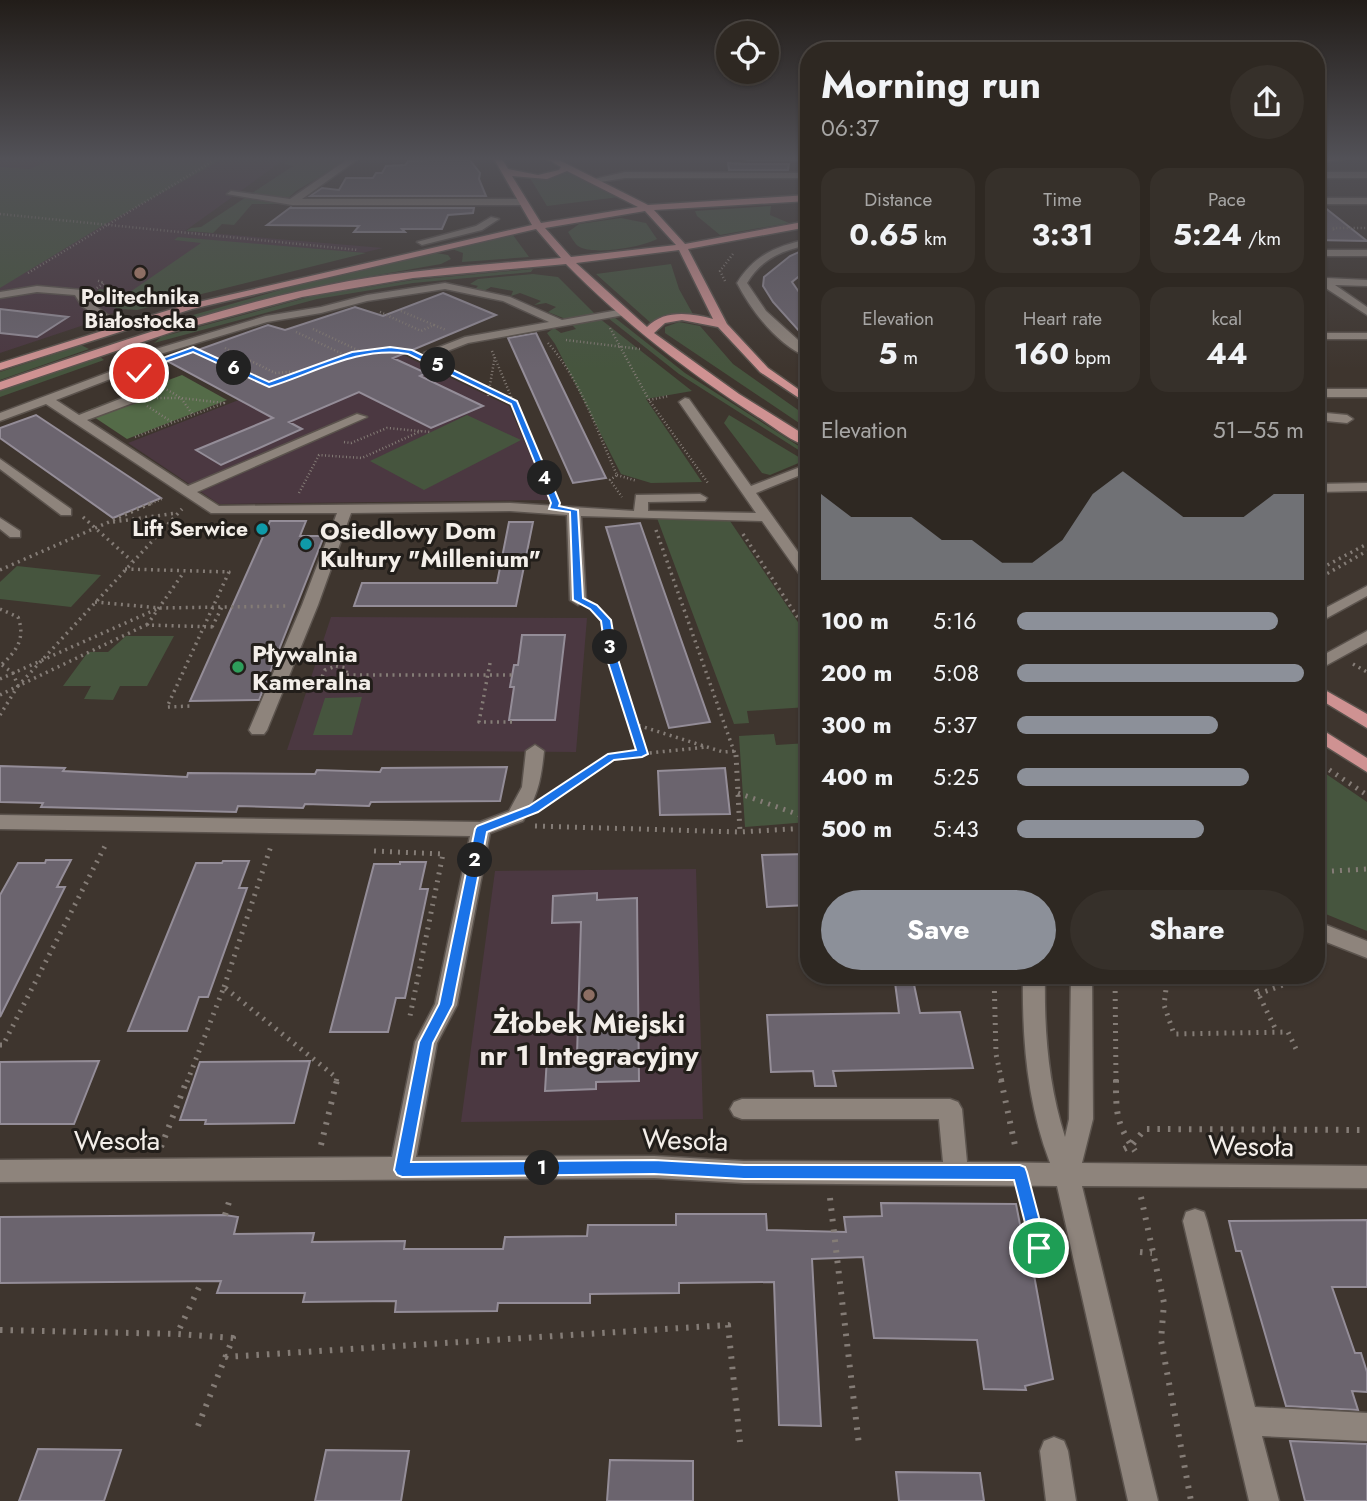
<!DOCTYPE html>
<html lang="en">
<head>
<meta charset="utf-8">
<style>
	:root { --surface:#2e2822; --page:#36302a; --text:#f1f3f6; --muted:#a7a6a5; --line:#494440; --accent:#8c9099 }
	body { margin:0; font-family:Jost,sans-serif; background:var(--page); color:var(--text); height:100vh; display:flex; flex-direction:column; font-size:26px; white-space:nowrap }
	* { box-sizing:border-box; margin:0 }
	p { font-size:23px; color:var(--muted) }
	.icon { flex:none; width:38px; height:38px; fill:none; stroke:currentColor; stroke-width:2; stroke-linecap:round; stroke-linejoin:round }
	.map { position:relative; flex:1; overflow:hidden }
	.panel { position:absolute; left:800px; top:42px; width:525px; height:942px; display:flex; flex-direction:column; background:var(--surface); border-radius:28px; box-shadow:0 2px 5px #0004,0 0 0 2px var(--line) }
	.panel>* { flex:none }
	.buttons { position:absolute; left:716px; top:21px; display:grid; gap:14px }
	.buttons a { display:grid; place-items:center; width:63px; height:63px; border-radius:50%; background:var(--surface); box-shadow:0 2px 5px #0004,0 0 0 2px var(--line); font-size:35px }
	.pin { position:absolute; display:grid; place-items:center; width:60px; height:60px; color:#fff; margin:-30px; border:4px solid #fff; border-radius:50%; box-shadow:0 2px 7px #0007 }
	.km { position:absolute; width:35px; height:35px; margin:-18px; border-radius:50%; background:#222; color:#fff; font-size:19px; line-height:35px; text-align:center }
	.round { display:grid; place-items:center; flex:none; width:74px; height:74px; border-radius:37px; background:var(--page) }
	.summary { display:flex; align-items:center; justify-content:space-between; height:119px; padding:0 21px }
	h1 { font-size:38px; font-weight:700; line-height:52px }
	.metrics { display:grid; grid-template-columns:repeat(3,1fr); gap:10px; height:119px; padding:7px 21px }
	.metrics div { display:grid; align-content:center; border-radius:18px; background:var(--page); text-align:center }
	.metrics b { font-size:30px; font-weight:700 }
	.metrics small { font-size:19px; font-weight:400 }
	.metrics p { font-size:19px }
	.chart { height:196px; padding:14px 21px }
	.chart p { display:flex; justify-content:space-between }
	.chart svg { width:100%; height:126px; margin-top:7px; fill:var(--accent); opacity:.7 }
	.primary-button { display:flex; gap:14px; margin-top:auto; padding:14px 21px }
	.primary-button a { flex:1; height:80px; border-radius:42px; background:var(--accent); color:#fff; font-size:28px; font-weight:700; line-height:80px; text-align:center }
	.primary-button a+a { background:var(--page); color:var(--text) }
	ul { padding:0 21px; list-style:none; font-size:23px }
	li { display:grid; grid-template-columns:112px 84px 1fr; align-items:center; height:52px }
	li i { height:18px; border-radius:9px; background:var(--accent) }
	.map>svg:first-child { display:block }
	.education { fill:#4b3841 }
	.green { fill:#46553e }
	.forest { fill:#546b48 }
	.building { fill:#6b646e; stroke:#948d98; stroke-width:2 }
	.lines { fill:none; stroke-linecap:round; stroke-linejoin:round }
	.minor-casing { stroke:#5b534d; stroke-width:3 }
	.major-casing { stroke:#5b534d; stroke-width:3 }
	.path-far3 { stroke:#847c76; stroke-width:2.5; stroke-dasharray:1 2.5; stroke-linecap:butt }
	.path-far2 { stroke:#847c76; stroke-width:3.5; stroke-dasharray:2 4.5; stroke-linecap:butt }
	.path-far1 { stroke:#847c76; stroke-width:5; stroke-dasharray:2 6; stroke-linecap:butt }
	.path { stroke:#847c76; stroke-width:6; stroke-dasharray:2.5 8; stroke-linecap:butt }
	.minor { fill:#8e847c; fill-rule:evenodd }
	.major { fill:#cf9292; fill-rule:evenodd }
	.route { fill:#1a73e8; stroke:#fff; stroke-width:2 }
	.education-dot { fill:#8d6e63; stroke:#221e1a; stroke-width:2.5 }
	.culture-dot { fill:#0f9aa8; stroke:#221e1a; stroke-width:2.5 }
	.leisure-dot { fill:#2e9e5b; stroke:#221e1a; stroke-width:2.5 }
	.labels { text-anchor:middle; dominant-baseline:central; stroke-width:6; stroke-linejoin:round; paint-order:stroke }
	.far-poi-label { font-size:21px; font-weight:bold; fill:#f3eee9; stroke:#221e1a }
	.poi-label { font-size:24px; font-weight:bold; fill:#f3eee9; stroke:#221e1a; text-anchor:start }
	.near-poi-label { font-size:28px; font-weight:bold; fill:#f3eee9; stroke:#221e1a }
	.near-street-label { font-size:28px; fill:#f3eee9; stroke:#221e1a }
</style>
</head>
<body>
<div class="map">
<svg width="1367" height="1501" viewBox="0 0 1367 1501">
	<rect width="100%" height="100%" fill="#3e352e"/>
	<path class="education" d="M0,159H285L185,231L383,248L126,309L92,320L87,324L0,353Z
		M401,354L509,406L550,500L219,504L128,443L347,358Z
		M331,617L587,618L576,752L287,750Z
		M696,869L703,1119L461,1122L495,871Z"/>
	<path class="green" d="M51,159H223L102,226L0,288V167L30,169Z
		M291,159H350L296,191L282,204H252L234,225L222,224L213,233L186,231L191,228L201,227L293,166L284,164Z
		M569,172L619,197L547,206L530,178H552Z
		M771,206L770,215L789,223L720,235L697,216L695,211Z
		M621,218L646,223L657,239C643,247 592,256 578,246C574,243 571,236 568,232L579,224Z
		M513,235L529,257L462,262L463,253L452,249Z
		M178,237L366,253L137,310C122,309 105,309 94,296L99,289L130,292L201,243L174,240Z
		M436,253L448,255L451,259L441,264L332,283L151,330L144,329L315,280Z
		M671,264L679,289L694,316L652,324L596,274Z
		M533,269L531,272L413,283L317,299L154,343L161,337L313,296L413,280Z
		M533,274L558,277L596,315L568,320L548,312L556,307L546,303L534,305L541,301L520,293L511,296L513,291L491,287L482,292L475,289L478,286L470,284L478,279Z
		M614,317L685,373L808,452V456L679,374L608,318Z
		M599,318L692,391L646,399L702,482L651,483L621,474L555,344L547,333L554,328L561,333L576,329L572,325Z
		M679,322L700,326L733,364L808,417V429L665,333V327Z
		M81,345L89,349L0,380V372Z
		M99,356L104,360L0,397V391Z
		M467,415L521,440L424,490L370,461Z
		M729,415L802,459L801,462L770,475L762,473L724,423Z
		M657,518H728L808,637V707L747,711L749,723L734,724Z
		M17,566L101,575L71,607L0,599V582Z
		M126,636H174L147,686H120L113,700L84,699L91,686H63L88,652H108Z
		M362,697L352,735H313L325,698Z
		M774,734L776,745L808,743V822L745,827L739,736Z
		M1316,767L1367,802V931L1316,910V884L1322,883L1316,867Z"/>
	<path class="forest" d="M182,375L227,400L127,439L85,411Z"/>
	<path class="building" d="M469,159L480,173L479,179L486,196H310L322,188L339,190L346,178H373L376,173H382L386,166L405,165L408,161Z
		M728,163L748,164H789L788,170H729Z
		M291,207L292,208H474L473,213L448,215L442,229H402L405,232H354L359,226L267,225Z
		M1316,207H1324L1367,241L1316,240Z
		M808,248V269L792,282L808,305V341L773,302L763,286L764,277L790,256Z
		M443,293L496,315L393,358L426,373L420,376L483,406L431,428L359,392L289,422L302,429L221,465L196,450L273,418L167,361L268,325L285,330L355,307L383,316Z
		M0,309L68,317L37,337L0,333Z
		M536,333L606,478L573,483L508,338Z
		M36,415L161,498L113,518L0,438V428Z
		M270,521H306L300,536H324L259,700L190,701Z
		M509,522H533L516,606H354L362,583H497Z
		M640,523L710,722L669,728L606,527Z
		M522,635H565L555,720H509L514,687H510L514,665H518Z
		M0,766L65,768L63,771L187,777L188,773L315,774L317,770L380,772L382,768L507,767L500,801L371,802L369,806L305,804L303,808L238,806L236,812L41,807L43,803L0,802Z
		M725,768L730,814L660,815L658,771Z
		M808,854V905L767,907L762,855Z
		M46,860H71L57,887H65L0,1017V895L18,863H45Z
		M223,861H249L239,888H247L208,997H199L187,1031H128L196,863H222Z
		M400,862H426L420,889H428L405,998H396L388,1032H330L374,864H400Z
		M597,893V900L637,898L639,1081L596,1082V1089L545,1091L547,1057L577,1055L581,922L552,923L553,896Z
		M894,975H912L920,1013L960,1012L973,1068L833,1071L836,1086H815L813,1071L771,1072L767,1015L899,1013Z
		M99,1061L74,1124H0V1062Z
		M310,1061L294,1123L205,1124L206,1120H180L200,1062Z
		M881,1203L1016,1204L1030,1275H1034L1053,1379L1025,1386L1026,1390L984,1389L977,1340L874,1338L863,1257L812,1259L821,1426L779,1425L774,1282L679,1283V1293L590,1294V1303H498L497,1311L395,1312L396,1301L303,1302L305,1293H217L221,1281L0,1283V1217L225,1215L238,1217L234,1234L314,1233L312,1242L405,1241L404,1249H503L505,1237L587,1236L588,1225H676V1214H766L767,1230L846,1232L844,1217L882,1216Z
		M1367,1220V1287H1332L1355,1353H1361L1367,1372V1392L1352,1391L1358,1410L1286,1406L1241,1251H1236L1229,1221Z
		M1290,1441L1367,1444V1501H1305Z
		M38,1449L121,1450L104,1501H19Z
		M326,1450L409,1451L401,1501H315Z
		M610,1460L693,1461V1501H607Z
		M896,1472L980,1473L984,1501H899Z"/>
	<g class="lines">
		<g class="minor-casing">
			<path id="minor" d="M348,159H358L302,199H523L527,202L523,205H292L227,194L231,191L290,199Z
				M744,159H808V161H748Z
				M625,172L808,173V178H625L594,183L590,180Z
				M1316,172H1367V178H1316Z
				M1316,198H1367V204H1316Z
				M491,217L499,219L482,230L422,245L417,242L476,226Z
				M808,239V245C783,250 761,259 747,283L766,311L808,349V357C778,346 751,310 737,283C754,255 777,246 808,239Z
				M1316,250H1367V256H1316Z
				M1316,273L1326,278L1367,280V286L1335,285L1367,307V315L1318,283Z
				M445,283L510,297L562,320L624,309L629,312L624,315L468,343L432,357H424V353L465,337L549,322L503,301L445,289L367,301L321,313L267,322L157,355L144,366L56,400L79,415L130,395H138V401L87,420L188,486L357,414L367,417L197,492L219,506L510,503L634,511L636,495L700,494L707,498L705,501L648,502V511L756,513L679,402L685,398L689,399L751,486L808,464V472L756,493L808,566V580L803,579L762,521L581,516L586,600L578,605L570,600L567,515L510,511L351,513L318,605L267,730L264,734H252L249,730L302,605L337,513H211L46,404L0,421V413L136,362L149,351L266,316L321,307L367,295Z
				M37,286L82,290L90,302L125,328L116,330L82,306L75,295L37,292L0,298V292Z
				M1316,333H1367V339H1316Z
				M1316,389H1367V397H1316Z
				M1316,412L1347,415L1353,419L1347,423L1316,420Z
				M0,459L71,509V515H61L0,469Z
				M1367,483V491L1316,492V484Z
				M0,518L20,531V537H10L0,529Z
				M1367,586V596L1316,624V613Z
				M1367,631V643L1316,671V659Z
				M535,745L544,751C541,781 538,794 523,821L490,833L457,1005L437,1043L416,1157L654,1156L744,1161L943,1162L939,1119H742L734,1116L730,1109L734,1102L742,1099H950L958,1102L962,1109L967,1162L1050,1163C1027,1103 1022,1039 1023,975H1045C1044,1030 1048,1084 1065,1137L1069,1119L1071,975H1092L1093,1119L1082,1163L1367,1166V1188L1082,1186L1158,1501H1128L1057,1186L744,1183L654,1178L0,1182V1160L392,1157L415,1042L435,1004L470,836L0,829V815L480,822L509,811L522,787L526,751Z
				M1316,921L1367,941V958L1316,938Z
				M1195,1209L1204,1212L1207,1221L1255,1407L1367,1413V1441L1262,1436L1279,1501H1249L1183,1221L1186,1212Z
				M1054,1437L1064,1441L1068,1451L1076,1501H1046L1040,1451L1044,1441Z"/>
		</g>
		<g class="major-casing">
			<path id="major" d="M494,159H502L508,169L538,175L559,170L561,167L547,159H557L648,205L808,195V201L654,210L685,244L808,221V227L688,249L727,324L768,368L808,396V404L760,372L718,327L682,320L665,323L654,333L739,394L808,437V446C791,442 773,426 758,417C688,372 624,323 566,264L413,278L302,297L175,331L0,390V382C114,343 230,303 349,281C419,269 490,264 561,258L536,229L192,309L0,370V363L185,305L532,225ZM567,171L638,207L541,223L512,176L547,179ZM645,211L676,245L571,257L545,228ZM679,250L713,319C692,313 664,309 647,327L576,263Z
				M1316,159H1346L1316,163Z
				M1316,685L1367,714V728L1316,697Z
				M1316,726L1367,758V772L1316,740Z"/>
		</g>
		<path class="path-far3" d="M0,214L358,250
			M1334,230L1332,228H1367
			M28,273L216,159
			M725,281L720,271L733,254
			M94,290L104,283L96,280
			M401,311L434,325
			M380,312L421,331L434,325L446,330
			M610,328L649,400L708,483
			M313,329L362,352
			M296,332L345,355
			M566,340L640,349
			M548,343C580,379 597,431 617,475L610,480L622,497
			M225,348L275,373L301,371
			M492,351L552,494
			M208,354L269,385C316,366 361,342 413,353
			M443,368L514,402
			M488,396L495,356
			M150,398H181L193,415
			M649,400L669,396
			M147,406L172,422
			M135,437L224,403L181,398L149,379
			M344,442L351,443L387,428L430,432
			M617,475L637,481
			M299,493L319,455L362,458L421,431
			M148,505L164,498"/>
		<path class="path-far2" d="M83,517L132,561
			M113,522L177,513
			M656,530L736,757
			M743,534L808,633
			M125,569L229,572L167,707L192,706
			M0,570L152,503
			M1316,571L1367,544
			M1316,580L1367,551
			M95,602L160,608L289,606
			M594,608L606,620L611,656L634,724L723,752L736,751
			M0,609L18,617C26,639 16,652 0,666
			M147,625L184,572
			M212,627L222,607
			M490,663L479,722H513
			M1353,664L1367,672
			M2,665L13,673L18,686
			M336,666L346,668L347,675L333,682L322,677L325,670Z
			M347,675H512
			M0,679L159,608
			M0,695L18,686L182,509
			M0,715L18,686L146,625L215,627
			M634,725L642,754
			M611,757L707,747"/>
		<path class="path-far1" d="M736,755L740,832L808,828
			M1316,761L1367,795
			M738,793L808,818
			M550,798L612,756L623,755
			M535,826L740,832
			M374,851L443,854L409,1021
			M1316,872L1367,869
			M1316,968L1320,959
			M994,975L996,1054L1002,1082
			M1115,975L1116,1082
			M1164,975L1167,981L1164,1005L1174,1034L1288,1032L1297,1051
			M1249,975L1277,1032
			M224,987L271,846
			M1258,994L1311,975
			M0,1045H3L106,844
			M187,1082L224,987L337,1078L336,1082"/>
		<path class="path" d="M1001,1080L1016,1150
			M1116,1080C1116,1113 1116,1123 1135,1151
			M321,1145L337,1080
			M161,1147L187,1080
			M1124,1149L1132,1145L1145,1129L1367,1130
			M1025,1197L1039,1248
			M1141,1197L1164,1303L1161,1340L1191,1501
			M830,1198L859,1445
			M225,1215L229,1202
			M1140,1252L1152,1253
			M0,1330L177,1334
			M225,1357L728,1325L740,1442
			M198,1426L233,1338L177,1334L202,1281"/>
		<use href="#minor" class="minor"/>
		<use href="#major" class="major"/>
	</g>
	<linearGradient id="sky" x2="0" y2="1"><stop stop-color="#221d19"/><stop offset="0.43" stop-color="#525157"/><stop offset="1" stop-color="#525157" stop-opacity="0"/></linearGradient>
	<rect width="1367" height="369" fill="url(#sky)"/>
	<path class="route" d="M193,347L269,382L352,352L390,347L412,350L517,401L560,503L559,506L578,510L583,598L597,605L611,620L617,656L648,754L642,757L614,760L538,812L487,832L453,1005L433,1043L411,1162L654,1160L744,1165H1020L1025,1167L1027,1172L1047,1248L1045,1254L1039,1256L1033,1254L1014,1180L744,1179L654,1174L402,1177L397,1175L394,1170L419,1042L439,1004L475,829L477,826L529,806L608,754L636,750L606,656L601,621L590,609L573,600L570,512L549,509L551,503L511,404L408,354C358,346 315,373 269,387L193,352L165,362L166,366L139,375L135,373L158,363L157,360Z"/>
	<g class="education-dot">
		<circle cx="140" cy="273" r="7"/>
		<circle cx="589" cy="995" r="7"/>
	</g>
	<g class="culture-dot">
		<circle cx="262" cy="529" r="7"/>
		<circle cx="306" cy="544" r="7"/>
	</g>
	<circle class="leisure-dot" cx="238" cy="667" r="7"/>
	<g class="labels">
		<g class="far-poi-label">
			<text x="140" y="297">Politechnika<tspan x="140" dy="24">Białostocka</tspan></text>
			<text x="248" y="529" text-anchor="end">Lift Serwice</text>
		</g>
		<g class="poi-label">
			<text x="320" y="530">Osiedlowy Dom<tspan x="320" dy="28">Kultury "Millenium"</tspan></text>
			<text x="252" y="653">Pływalnia<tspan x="252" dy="28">Kameralna</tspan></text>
		</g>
		<g class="near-poi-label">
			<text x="589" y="1023">Żłobek Miejski<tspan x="589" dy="32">nr 1 Integracyjny</tspan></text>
		</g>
		<g class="near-street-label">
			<text x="117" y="1140">Wesoła</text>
			<text transform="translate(685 1140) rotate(2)">Wesoła</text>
			<text transform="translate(1251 1146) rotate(1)">Wesoła</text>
		</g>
	</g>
</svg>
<div class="buttons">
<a><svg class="icon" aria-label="locate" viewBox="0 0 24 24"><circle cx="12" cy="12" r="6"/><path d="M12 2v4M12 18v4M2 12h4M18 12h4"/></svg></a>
</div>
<div class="pin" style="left:1039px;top:1248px;background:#1e9e55"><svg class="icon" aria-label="arrive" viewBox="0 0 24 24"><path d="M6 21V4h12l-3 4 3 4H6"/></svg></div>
<div class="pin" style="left:139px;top:373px;background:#d93025"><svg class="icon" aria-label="check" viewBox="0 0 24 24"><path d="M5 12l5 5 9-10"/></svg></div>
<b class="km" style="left:542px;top:1168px">1</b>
<b class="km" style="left:475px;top:860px">2</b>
<b class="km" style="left:610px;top:647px">3</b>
<b class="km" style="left:545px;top:478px">4</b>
<b class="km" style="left:438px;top:365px">5</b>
<b class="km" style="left:234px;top:368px">6</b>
<section class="panel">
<div class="summary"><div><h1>Morning run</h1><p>06:37</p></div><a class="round"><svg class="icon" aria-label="share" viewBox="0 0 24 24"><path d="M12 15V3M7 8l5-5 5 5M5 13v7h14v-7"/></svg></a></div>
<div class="metrics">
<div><p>Distance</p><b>0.65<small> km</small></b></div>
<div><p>Time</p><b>3:31</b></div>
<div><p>Pace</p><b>5:24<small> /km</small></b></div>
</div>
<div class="metrics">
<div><p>Elevation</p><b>5<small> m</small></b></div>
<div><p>Heart rate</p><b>160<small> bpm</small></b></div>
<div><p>kcal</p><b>44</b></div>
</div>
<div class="chart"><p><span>Elevation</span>51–55 m</p>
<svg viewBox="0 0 160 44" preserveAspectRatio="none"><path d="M0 44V14L10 22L20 22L30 22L40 30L50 30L60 38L70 38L80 30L90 14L100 6L110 14L120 22L130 22L140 22L150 14L160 14V44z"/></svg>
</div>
<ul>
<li><b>100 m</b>5:16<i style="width:91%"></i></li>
<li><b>200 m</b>5:08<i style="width:100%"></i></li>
<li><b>300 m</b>5:37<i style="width:70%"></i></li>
<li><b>400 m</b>5:25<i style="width:81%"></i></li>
<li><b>500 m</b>5:43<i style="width:65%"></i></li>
</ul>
<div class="primary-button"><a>Save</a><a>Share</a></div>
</section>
</div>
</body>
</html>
